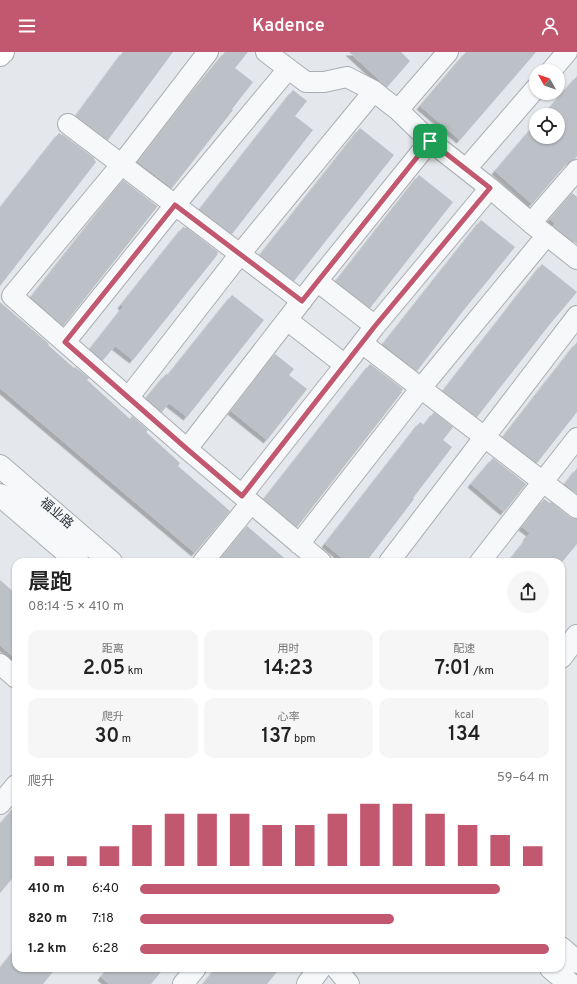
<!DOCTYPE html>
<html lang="zh">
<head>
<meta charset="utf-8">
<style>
	:root { --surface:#fff; --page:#f6f6f6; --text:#222; --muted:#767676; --accent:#c25770 }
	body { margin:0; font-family:Overpass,"Noto Sans SC",sans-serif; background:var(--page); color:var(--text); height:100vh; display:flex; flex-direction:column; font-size:15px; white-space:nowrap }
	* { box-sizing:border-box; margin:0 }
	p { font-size:13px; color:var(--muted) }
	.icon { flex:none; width:22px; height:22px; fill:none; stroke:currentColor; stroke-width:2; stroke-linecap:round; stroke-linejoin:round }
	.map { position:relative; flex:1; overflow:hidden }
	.sheet { position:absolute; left:12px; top:506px; width:553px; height:414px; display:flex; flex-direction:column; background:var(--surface); border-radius:12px; box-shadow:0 1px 3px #0004 }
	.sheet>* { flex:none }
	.needle { width:26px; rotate:310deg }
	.fabs { position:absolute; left:529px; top:12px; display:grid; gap:8px }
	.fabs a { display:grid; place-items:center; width:36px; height:36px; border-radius:50%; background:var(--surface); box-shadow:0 1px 3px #0004; font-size:20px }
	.pin { position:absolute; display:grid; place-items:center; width:34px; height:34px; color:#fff; margin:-17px; border-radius:8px; box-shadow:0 2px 6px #0006 }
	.round { display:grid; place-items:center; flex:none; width:42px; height:42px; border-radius:21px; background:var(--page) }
	.summary { display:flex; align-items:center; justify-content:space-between; height:68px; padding:0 16px }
	h1 { font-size:22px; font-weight:600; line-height:30px }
	.figures { display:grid; grid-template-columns:repeat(3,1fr); gap:6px; height:68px; padding:4px 16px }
	.figures div { display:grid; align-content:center; border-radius:10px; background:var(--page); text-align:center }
	.figures b { font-size:20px; font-weight:600 }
	.figures small { font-size:11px; font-weight:400 }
	.figures p { font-size:11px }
	.chart { height:112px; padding:8px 16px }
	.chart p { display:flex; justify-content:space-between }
	.chart svg { width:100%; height:72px; margin-top:4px; stroke:var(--accent); stroke-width:6 }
	ul { padding:0 16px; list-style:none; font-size:13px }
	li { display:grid; grid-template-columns:64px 48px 1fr; align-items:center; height:30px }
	li i { height:10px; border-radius:5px; background:var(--accent) }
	header { display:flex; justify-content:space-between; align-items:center; height:52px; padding:0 16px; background:var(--accent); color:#fff; font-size:18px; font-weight:600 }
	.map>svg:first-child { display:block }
	.building { fill:#bcc1c7; filter:url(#shadow) }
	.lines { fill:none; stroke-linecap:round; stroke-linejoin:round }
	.minor-casing { stroke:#a9aeb5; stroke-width:22 }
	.tertiary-casing { stroke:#a9aeb5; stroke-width:24 }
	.primary-casing { stroke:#a5adb5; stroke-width:24 }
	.minor { stroke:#f7f8f9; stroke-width:20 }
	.tertiary { stroke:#f7f8f9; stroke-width:22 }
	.primary { stroke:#fff; stroke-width:22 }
	.route-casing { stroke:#fff; stroke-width:8 }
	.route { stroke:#c25770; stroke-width:5 }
	.labels { text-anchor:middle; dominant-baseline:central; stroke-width:3; stroke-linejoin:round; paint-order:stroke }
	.street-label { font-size:13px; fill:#2d3642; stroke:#f4f6f8 }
</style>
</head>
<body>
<header><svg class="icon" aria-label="menu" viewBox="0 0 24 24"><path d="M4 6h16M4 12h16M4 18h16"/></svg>Kadence<svg class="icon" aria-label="person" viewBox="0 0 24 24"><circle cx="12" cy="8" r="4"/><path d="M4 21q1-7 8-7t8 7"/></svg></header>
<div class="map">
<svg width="577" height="932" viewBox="0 0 577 932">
	<defs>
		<filter id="shadow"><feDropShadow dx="-3.5" dy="3.5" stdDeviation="0" flood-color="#0004"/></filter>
	</defs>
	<rect width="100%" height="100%" fill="#e4e7eb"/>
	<path class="building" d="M123,0H173L108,88L76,64Z
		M225,0H248L235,16L253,30L232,57L233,58L172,136L138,110L188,45Z
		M349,0H401L410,9L387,35Z
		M466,0H536L460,88L420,54Z
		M577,24V104L575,107L568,110L532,152L495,119L536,71V85H558V63H543Z
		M293,38L307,49L295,64L313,78L232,182L200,157Z
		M360,76L394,103L294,229L260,203Z
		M59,81L62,83V82L94,106V107L96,110L0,234V156Z
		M419,123L453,150L370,256L336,229Z
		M123,128L157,154V155L63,274L31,245Z
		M572,141L577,145V192L553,174L555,171L550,167Z
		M481,168L515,195L463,259L417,319L383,292Z
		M183,175L185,176L186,175L218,200L217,202H218L133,308L115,294L103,308L90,297L123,255L121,253Z
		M542,212L577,240L550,272L477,365L443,339Z
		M232,243L264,268L187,365L169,351L162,360L146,346L166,322L168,323Z
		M0,250L49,292L48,293L74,316L75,315L89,326L87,328L130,367L132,364L148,378L146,380L180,411L178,414L230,459L195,501L0,336Z
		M577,290V360L537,411L503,385Z
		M275,302L294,317L289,323L307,337L267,388L231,359Z
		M370,312L403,337L401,340H402L297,475L264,447Z
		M434,360L453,375L443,388L452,395L413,446L414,447L366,510H347L325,492L420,370L424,373Z
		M493,406L526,432L504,460L471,432Z
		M577,416V442L565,432Z
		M544,447L550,451L551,450L570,465L577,467V492L562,510H508L527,486H526L530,481L522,475Z
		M247,474L289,510H218Z
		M0,528L16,542V607L0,593Z
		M16,753V822L0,841V772Z
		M16,896V916H56L43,932H0V916Z
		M108,916H164L151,932H109L101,925Z
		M216,916H280L267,932H203Z"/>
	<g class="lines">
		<g class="minor-casing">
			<path id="minor" d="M208,0L121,113L12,244L187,397L321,510
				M266,0L306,30H324L347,25L374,39L385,48L398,58L430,89L490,136L531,171L577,207
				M551,19L567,0
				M398,58L448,0
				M68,72L302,249
				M466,117L536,36
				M531,171L577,118
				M317,229L430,89
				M375,274L490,136
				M65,290L175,153L288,17
				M362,291L577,456
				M128,346L240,202L374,39
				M187,397L317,229L375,274L345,313L287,268
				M242,443L345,313
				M299,492L421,336L547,183
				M203,510L251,451
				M389,510L577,264
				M480,510L577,386
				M0,612L16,626
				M0,752L16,733
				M336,916L349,932
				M183,932L196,916"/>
		</g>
		<g class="tertiary-casing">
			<path id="tertiary" d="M0,414L111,510
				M0,443L78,510
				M561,605L577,584
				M561,896L577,910
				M551,916L570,932
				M308,932L320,916"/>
		</g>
		<g class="primary-casing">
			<path id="primary" d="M0,3L3,0"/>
		</g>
		<use href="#minor" class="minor"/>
		<use href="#tertiary" class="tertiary"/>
		<use href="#primary" class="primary"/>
	</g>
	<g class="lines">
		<g class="route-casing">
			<path id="route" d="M430,89L490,136L375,274L242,444L187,397L65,290L175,153L302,249Z"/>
		</g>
		<use href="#route" class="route"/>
	</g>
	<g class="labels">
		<g class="street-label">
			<text transform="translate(56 462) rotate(41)">福业路</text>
		</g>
	</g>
</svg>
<div class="fabs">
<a><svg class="needle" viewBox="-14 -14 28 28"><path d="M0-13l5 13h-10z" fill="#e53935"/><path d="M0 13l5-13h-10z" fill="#767676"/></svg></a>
<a><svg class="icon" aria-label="locate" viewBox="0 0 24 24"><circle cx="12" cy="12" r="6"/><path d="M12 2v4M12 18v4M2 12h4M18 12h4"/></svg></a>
</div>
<div class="pin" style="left:430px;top:89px;background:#1e9e55"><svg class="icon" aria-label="arrive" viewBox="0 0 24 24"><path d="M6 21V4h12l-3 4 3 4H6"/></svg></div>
<section class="sheet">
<div class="summary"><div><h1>晨跑</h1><p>08:14 · 5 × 410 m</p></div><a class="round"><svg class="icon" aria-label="share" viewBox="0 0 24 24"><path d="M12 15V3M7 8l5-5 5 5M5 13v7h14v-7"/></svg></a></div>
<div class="figures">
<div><p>距离</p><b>2.05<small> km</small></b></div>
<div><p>用时</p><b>14:23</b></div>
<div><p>配速</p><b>7:01<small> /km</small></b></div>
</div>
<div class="figures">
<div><p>爬升</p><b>30<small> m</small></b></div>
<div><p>心率</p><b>137<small> bpm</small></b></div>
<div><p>kcal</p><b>134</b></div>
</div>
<div class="chart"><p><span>爬升</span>59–64 m</p>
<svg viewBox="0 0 160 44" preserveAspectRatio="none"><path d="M5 44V38M15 44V38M25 44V32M35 44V19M45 44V12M55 44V12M65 44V12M75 44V19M85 44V19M95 44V12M105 44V6M115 44V6M125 44V12M135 44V19M145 44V25M155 44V32"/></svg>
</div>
<ul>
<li><b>410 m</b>6:40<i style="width:88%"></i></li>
<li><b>820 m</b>7:18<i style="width:62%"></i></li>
<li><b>1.2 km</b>6:28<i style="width:100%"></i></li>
</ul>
</section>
</div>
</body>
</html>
